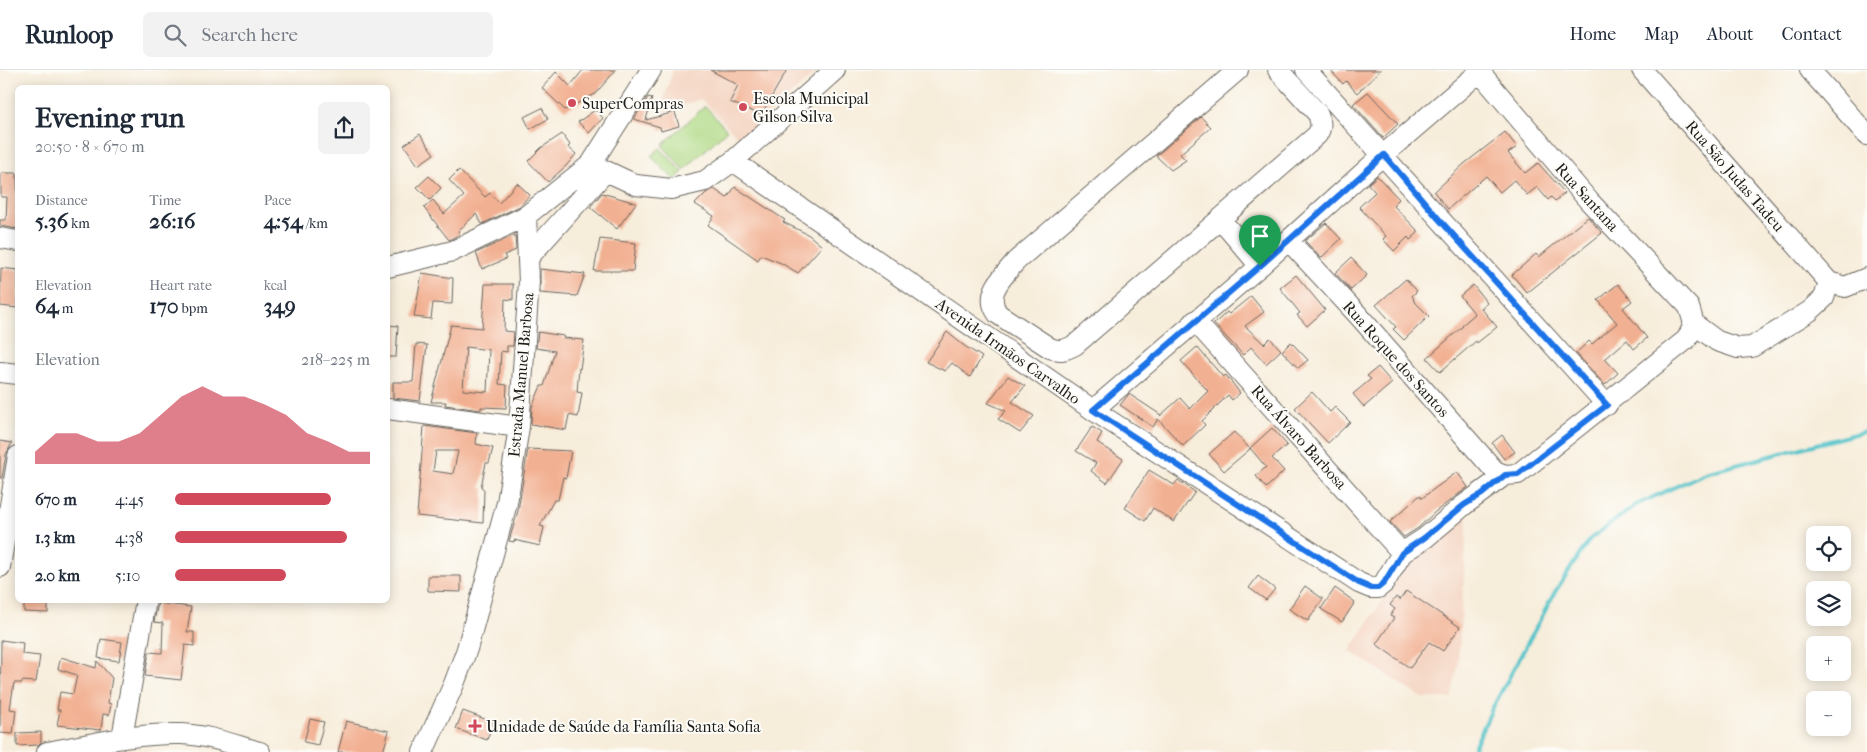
<!DOCTYPE html>
<html lang="en">
<head>
<meta charset="utf-8">
<style>
	:root { --surface:#fff; --page:#f2f2f3; --text:#1f2937; --muted:#747a83; --line:#e0e1e3; --accent:#d1495b }
	body { margin:0; font-family:"IM FELL French Canon",serif; background:var(--page); color:var(--text); height:100vh; display:flex; flex-direction:column; font-size:19px; white-space:nowrap }
	* { box-sizing:border-box; margin:0 }
	p { font-size:16px; color:var(--muted) }
	.icon { flex:none; width:28px; height:28px; fill:none; stroke:currentColor; stroke-width:2; stroke-linecap:round; stroke-linejoin:round }
	.map { position:relative; flex:1; overflow:hidden }
	.details { position:absolute; left:15px; top:15px; width:375px; height:518px; display:flex; flex-direction:column; background:var(--surface); border-radius:8px; box-shadow:0 2px 12px #0003 }
	.details>* { flex:none }
	.controls { position:absolute; left:1806px; top:456px; display:grid; gap:10px }
	.controls a { display:grid; place-items:center; width:45px; height:45px; border-radius:8px; background:var(--surface); box-shadow:0 2px 12px #0003; font-size:25px }
	.pin { position:absolute; display:grid; place-items:center; width:42px; height:42px; color:#fff; margin:-51px -21px; border-radius:50% 50% 50% 0; rotate:-45deg; box-shadow:0 0 5px #0007 }
	.pin .icon { rotate:45deg }
	.round { display:grid; place-items:center; flex:none; width:52px; height:52px; border-radius:8px; background:var(--page) }
	.headline { display:flex; align-items:center; justify-content:space-between; height:85px; padding:0 20px }
	h1 { font-size:28px; font-weight:800; line-height:38px }
	.metrics { display:grid; grid-template-columns:repeat(3,1fr); gap:8px; height:85px; padding:5px 20px }
	.metrics div { display:grid; align-content:center }
	.metrics b { font-size:21px; font-weight:800 }
	.metrics small { font-size:14px; font-weight:400 }
	.metrics p { font-size:14px }
	.chart { height:140px; padding:10px 20px }
	.chart p { display:flex; justify-content:space-between }
	.chart svg { width:100%; height:90px; margin-top:5px; fill:var(--accent); opacity:.7 }
	ul { padding:0 20px; list-style:none; font-size:16px }
	li { display:grid; grid-template-columns:80px 60px 1fr; align-items:center; height:38px }
	li i { height:12px; border-radius:6px; background:var(--accent) }
	header { display:flex; align-items:center; gap:30px; box-sizing:border-box; height:70px; padding:0 25px; background:var(--surface); border-bottom:1px solid var(--line) }
	header strong { font-size:24px }
	nav { display:flex; gap:28px; margin-inline-start:auto; font-size:18px }
	.search { width:350px; height:45px; background:var(--page); display:flex; align-items:center; gap:12px; box-sizing:border-box; padding:0 18px; border-radius:8px; color:var(--muted); font-size:19px }
	.map>svg:first-child { display:block }
	.built { fill:#f4d3c0 }
	.green { fill:#afd984; stroke:#667a50 }
	.lines { fill:none; stroke-linecap:round; stroke-linejoin:round }
	.stream { stroke:#56c4ca; stroke-width:4 }
	.building { fill:#f2b092; fill-rule:evenodd }
	.minor-casing { stroke:#69655f; stroke-width:22 }
	.minor { stroke:#fff; stroke-width:20 }
	.route-casing { stroke:#fff; stroke-width:10 }
	.route { stroke:#1a73e8; stroke-width:6 }
	.poi-dot { fill:#d1495b; stroke:#fdfcf7; stroke-width:2 }
	.labels { text-anchor:middle; dominant-baseline:central; stroke-width:4; stroke-linejoin:round; paint-order:stroke }
	.poi-label { font-size:16px; fill:#1c1c1c; stroke:#fdfcf7; text-anchor:start }
	.street-label { font-size:16px; fill:#1c1c1c; stroke:#fdfcf7 }
</style>
</head>
<body>
<header>
<strong>Runloop</strong>
<div class="search"><svg class="icon" aria-label="search" viewBox="0 0 24 24"><circle cx="10" cy="10" r="6"/><path d="M15 15l6 6"/></svg>Search here</div>
<nav><a>Home</a><a>Map</a><a>About</a><a>Contact</a></nav>
</header>
<div class="map">
<svg width="1867" height="682" viewBox="0 0 1867 682">
	<rect width="100%" height="100%" fill="#fdfcf7"/>
	<filter id="ink" filterUnits="userSpaceOnUse"><feTurbulence type="fractalNoise" baseFrequency=".02" numOctaves="2"/><feDisplacementMap in="SourceGraphic" scale="10" xChannelSelector="R" yChannelSelector="G"/><feConvolveMatrix kernelMatrix="1 2 1 2 8 2 1 2 1" color-interpolation-filters="sRGB"/></filter>
	<filter id="wash" filterUnits="userSpaceOnUse"><feTurbulence type="fractalNoise" baseFrequency=".0096" numOctaves="4" result="noise"/><feDisplacementMap in="SourceGraphic" scale="20" xChannelSelector="R" yChannelSelector="G"/><feGaussianBlur stdDeviation="1.12" result="paint"/><feColorMatrix in="noise" values="0 0 0 0 0 0 0 0 0 0 0 0 0 0 0 0 0 1.4 0 .05"/><feComposite in="paint" operator="in"/></filter>
	<g filter="url(#wash)">
		<rect width="100%" height="100%" fill="#f7eddb"/>
		<path class="built" d="M673,0H819L740,69L701,29L659,44Z
			M1468,445L1458,594L1451,628H1422L1350,581L1407,492L1417,481Z"/>
		<path class="green" d="M705,36L727,60L684,100L662,75Z
			M660,78L683,102L674,110L651,86Z"/>
		<g class="lines">
			<path class="stream" d="M1472,682L1491,641L1555,522L1590,469L1636,435L1705,403L1867,361"/>
		</g>
		<g id="blocks">
			<path class="building" d="M583,0H616L595,24L565,40L542,18L556,2L570,16Z
				M710,0H787L761,45L730,32L738,15Z
				M1330,0H1381L1357,23L1346,11L1343,14Z
				M1368,22L1398,54L1383,68L1353,34Z
				M648,27L652,28L646,50L675,42L679,56L661,61L660,57L634,49Z
				M542,38L548,49L530,59L524,47Z
				M595,40L603,48L589,63L578,52Z
				M1201,47L1211,57L1180,84L1186,90L1171,100L1156,86Z
				M1505,62L1517,77L1508,83L1525,103L1538,93L1565,123L1555,131L1551,127L1548,130L1537,117L1527,125L1514,110L1500,122L1486,106L1448,139L1434,122L1464,94Z
				M420,64L434,84L418,95L404,75Z
				M562,64L570,75L568,77L576,84L566,96L548,112L528,91L541,78Z
				M459,100L485,127L490,123L499,133L517,113L530,125L520,136L482,154L476,144L458,161L460,164L449,170L424,138L433,130L444,144L464,126L449,110Z
				M1,103H17L18,159L0,156V150H6L7,127H1Z
				M429,106L441,118L430,130L417,117Z
				M1377,106L1399,129L1393,135L1419,162L1410,170L1408,167L1394,181L1383,169L1386,166L1359,137L1375,122L1368,114Z
				M735,117L785,150L783,152L809,165L822,176L798,203L781,193L761,185L758,190L708,155L714,146L695,134L706,123L714,119L727,128Z
				M602,123L636,133L617,159L590,137Z
				M1588,147L1602,163L1527,223L1512,205L1536,184L1539,187Z
				M1326,153L1341,169L1321,188L1305,171Z
				M515,165L516,180L504,185L506,189L482,199L476,183Z
				M600,169L636,173L633,201H594Z
				M1351,188L1367,205L1351,220L1335,203Z
				M1,198L18,200V238L0,236Z
				M540,199L585,204L577,226L540,223Z
				M422,203L453,208L452,234L433,233L431,249L414,247Z
				M1296,205L1325,240L1307,256L1297,245L1300,243L1280,218Z
				M1406,209L1417,221L1412,226L1414,229L1413,230L1429,246L1404,270L1393,259L1396,257L1376,235Z
				M485,214H513V230L505,229L504,261L514,262L513,276H507V282L501,281L499,314L507,315L506,338L481,337V340L445,335L446,332H431L451,255L482,258ZM466,277L489,280L487,322L463,320Z
				M1618,214L1632,231L1623,238L1647,268L1634,279L1627,270L1605,289L1618,303L1605,315L1576,283L1589,271L1592,274L1617,253L1598,230Z
				M1473,215L1487,233L1481,238L1497,257L1477,273L1476,271L1440,302L1427,288L1463,256L1462,255L1475,244L1460,226Z
				M1251,226L1264,242L1245,256L1264,274L1270,268L1281,280L1266,294L1251,277L1243,285L1214,254L1227,242L1229,244Z
				M388,255L398,256L396,287H388Z
				M538,262L564,266L563,268L584,270L580,299L579,298L577,322L582,323L578,347L569,345L566,360L531,354L532,337L541,316H544L555,281L536,278Z
				M947,262L963,275L982,287L970,307L952,293L945,301L926,292Z
				M1291,272L1308,290L1298,298L1282,281Z
				M416,274L427,275L420,331L393,328V312H413Z
				M1197,277L1223,307L1226,305L1240,323L1232,330L1228,325L1202,351L1205,355L1183,376L1158,349L1153,357L1120,335L1129,324L1161,345L1160,346L1180,328L1190,339L1208,321L1181,291Z
				M1378,297L1392,313L1364,337L1353,324L1371,309L1367,306Z
				M1008,306L1025,316L1012,332L1034,346L1020,363L998,349L1006,341L988,333Z
				M1312,322L1330,342L1335,337L1350,352L1328,373L1295,338Z
				M424,356L477,363L476,374L493,378L489,393H486L481,417L484,419L483,453L417,446ZM436,381H458L453,404L433,401Z
				M1092,357L1102,363L1097,372L1123,389L1107,413L1091,401L1096,393L1076,381Z
				M1272,358L1287,375L1272,388L1284,401L1266,418L1256,406L1266,397L1250,378Z
				M1234,362L1250,379L1224,401L1209,384Z
				M1502,365L1515,382L1504,389L1492,373Z
				M0,371L12,373L6,384L2,408H0Z
				M528,379L571,381L566,408L563,407L558,430H554L540,456L544,457L540,476L514,470V472L509,471L518,441Z
				M1149,400L1174,415L1178,410L1195,422L1174,452L1153,438L1145,451L1125,438Z
				M1457,402L1468,417L1435,442L1418,458L1404,467L1390,452L1420,425L1422,428Z
				M428,506H461V522L428,521Z
				M1258,506L1275,519L1266,530L1249,518Z
				M1305,516L1323,529L1308,551L1289,539Z
				M1335,518L1355,532L1342,552L1321,539Z
				M1406,521L1460,557L1443,581L1429,572L1410,598L1376,574L1394,548L1390,546L1395,539L1390,535L1396,527L1400,530Z
				M24,530H48V543L24,542Z
				M158,533L191,537L187,562H194V576L185,575L181,610L145,606L149,582L162,583L163,553L154,552Z
				M101,569L122,572L119,591L98,588Z
				M1,570L23,573L22,584L40,586L36,612L22,611V613H14L10,639L16,640L13,664L0,663Z
				M61,587L96,598L97,591L112,608L108,633L111,634L109,645L103,644L101,660L57,655L60,640H57L60,622L73,624L77,605L58,599Z
				M463,641L493,652L487,670L456,659Z
				M310,649L324,652L318,675L304,672Z
				M346,651L389,661L383,682H338Z
				M41,662V672L38,675L17,676V663Z"/>
		</g>
	</g>
	<g filter="url(#ink)">
		<use href="#blocks" fill-opacity="0" stroke="#69655f" stroke-width="1"/>
		<g class="lines">
			<g class="minor-casing">
				<path id="minor" d="M1238,0L1016,191C1003,207 983,224 998,244L1050,278C1060,282 1065,280 1075,275L1317,65C1322,57 1321,53 1318,44L1278,0
					M1306,0L1607,335
					M1478,0L1589,131L1689,237L1694,254
					M1642,0L1829,212
					M1810,0L1867,65
					M733,91L1093,340L1359,513L1371,518H1378L1384,513L1402,483L1425,468L1464,435L1505,405L1518,404L1687,269L1694,254
					M591,94L636,115L671,119L705,111L733,91L835,0
					M1220,149L1260,196
					M0,168L18,171
					M1289,171L1358,245L1495,401L1505,405
					M528,188L606,101
					M388,197L453,181L526,146
					M1195,251L1402,483
					M1694,254L1717,271L1738,278L1752,277L1810,241L1824,228L1829,212L1845,217L1867,208
					M0,302L18,304
					M388,339L519,357
					M1093,340L1260,196L1383,85L1482,0
					M0,497L18,386
					M122,668L146,530
					M47,682C91,674 136,663 181,664C208,665 234,675 260,682
					M423,682L454,614L467,579L507,433L519,357L529,212L526,146L591,94L651,0"/>
			</g>
			<use href="#minor" class="minor"/>
		</g>
	</g>
	<g class="lines" filter="url(#ink)">
		<g class="route-casing">
			<path id="route" d="M1384,85L1438,148L1607,335L1518,404L1505,405L1482,424L1464,435L1424,468L1402,483L1384,513L1378,518H1371L1359,513L1093,340L1260,196Z"/>
		</g>
		<use href="#route" class="route"/>
	</g>
	<g class="poi-dot">
		<circle cx="572" cy="33" r="5"/>
		<circle cx="743" cy="37" r="5"/>
		<path d="M472.5 648.5h5v5h5v5h-5v5h-5v-5h-5v-5h5z"/>
	</g>
	<g class="labels">
		<g class="poi-label">
			<text x="753" y="28">Escola Municipal<tspan x="753" dy="18">Gilson Silva</tspan></text>
			<text x="582" y="33">SuperCompras</text>
			<text x="486" y="656">Unidade de Saúde da Família Santa Sofia</text>
		</g>
		<g class="street-label">
			<text transform="translate(1735 106) rotate(49)">Rua São Judas Tadeu</text>
			<text transform="translate(1587 127) rotate(48)">Rua Santana</text>
			<text transform="translate(1008 281) rotate(35)">Avenida Irmãos Carvalho</text>
			<text transform="translate(1396 289) rotate(48)">Rua Roque dos Santos</text>
			<text transform="translate(521 305) rotate(-85)">Estrada Manuel Barbosa</text>
			<text transform="translate(1299 367) rotate(48)">Rua Álvaro Barbosa</text>
		</g>
	</g>
</svg>
<div class="controls">
<a><svg class="icon" aria-label="locate" viewBox="0 0 24 24"><circle cx="12" cy="12" r="6"/><path d="M12 2v4M12 18v4M2 12h4M18 12h4"/></svg></a>
<a><svg class="icon" aria-label="layers" viewBox="0 0 24 24"><path d="M12 4l9 5-9 5-9-5zM3 14l9 5 9-5"/></svg></a>
<a>+</a>
<a>−</a>
</div>
<div class="pin" style="left:1260px;top:196px;background:#1e9e55"><svg class="icon" aria-label="arrive" viewBox="0 0 24 24"><path d="M6 21V4h12l-3 4 3 4H6"/></svg></div>
<section class="details">
<div class="headline"><div><h1>Evening run</h1><p>20:50 · 8 × 670 m</p></div><a class="round"><svg class="icon" aria-label="share" viewBox="0 0 24 24"><path d="M12 15V3M7 8l5-5 5 5M5 13v7h14v-7"/></svg></a></div>
<div class="metrics">
<div><p>Distance</p><b>5.36<small> km</small></b></div>
<div><p>Time</p><b>26:16</b></div>
<div><p>Pace</p><b>4:54<small> /km</small></b></div>
</div>
<div class="metrics">
<div><p>Elevation</p><b>64<small> m</small></b></div>
<div><p>Heart rate</p><b>170<small> bpm</small></b></div>
<div><p>kcal</p><b>349</b></div>
</div>
<div class="chart"><p><span>Elevation</span>218–225 m</p>
<svg viewBox="0 0 160 44" preserveAspectRatio="none"><path d="M0 44V38L10 29L20 29L30 33L40 33L50 29L60 20L70 11L80 6L90 11L100 11L110 15L120 20L130 29L140 33L150 38L160 38V44z"/></svg>
</div>
<ul>
<li><b>670 m</b>4:45<i style="width:80%"></i></li>
<li><b>1.3 km</b>4:38<i style="width:88%"></i></li>
<li><b>2.0 km</b>5:10<i style="width:57%"></i></li>
</ul>
</section>
</div>
</body>
</html>
